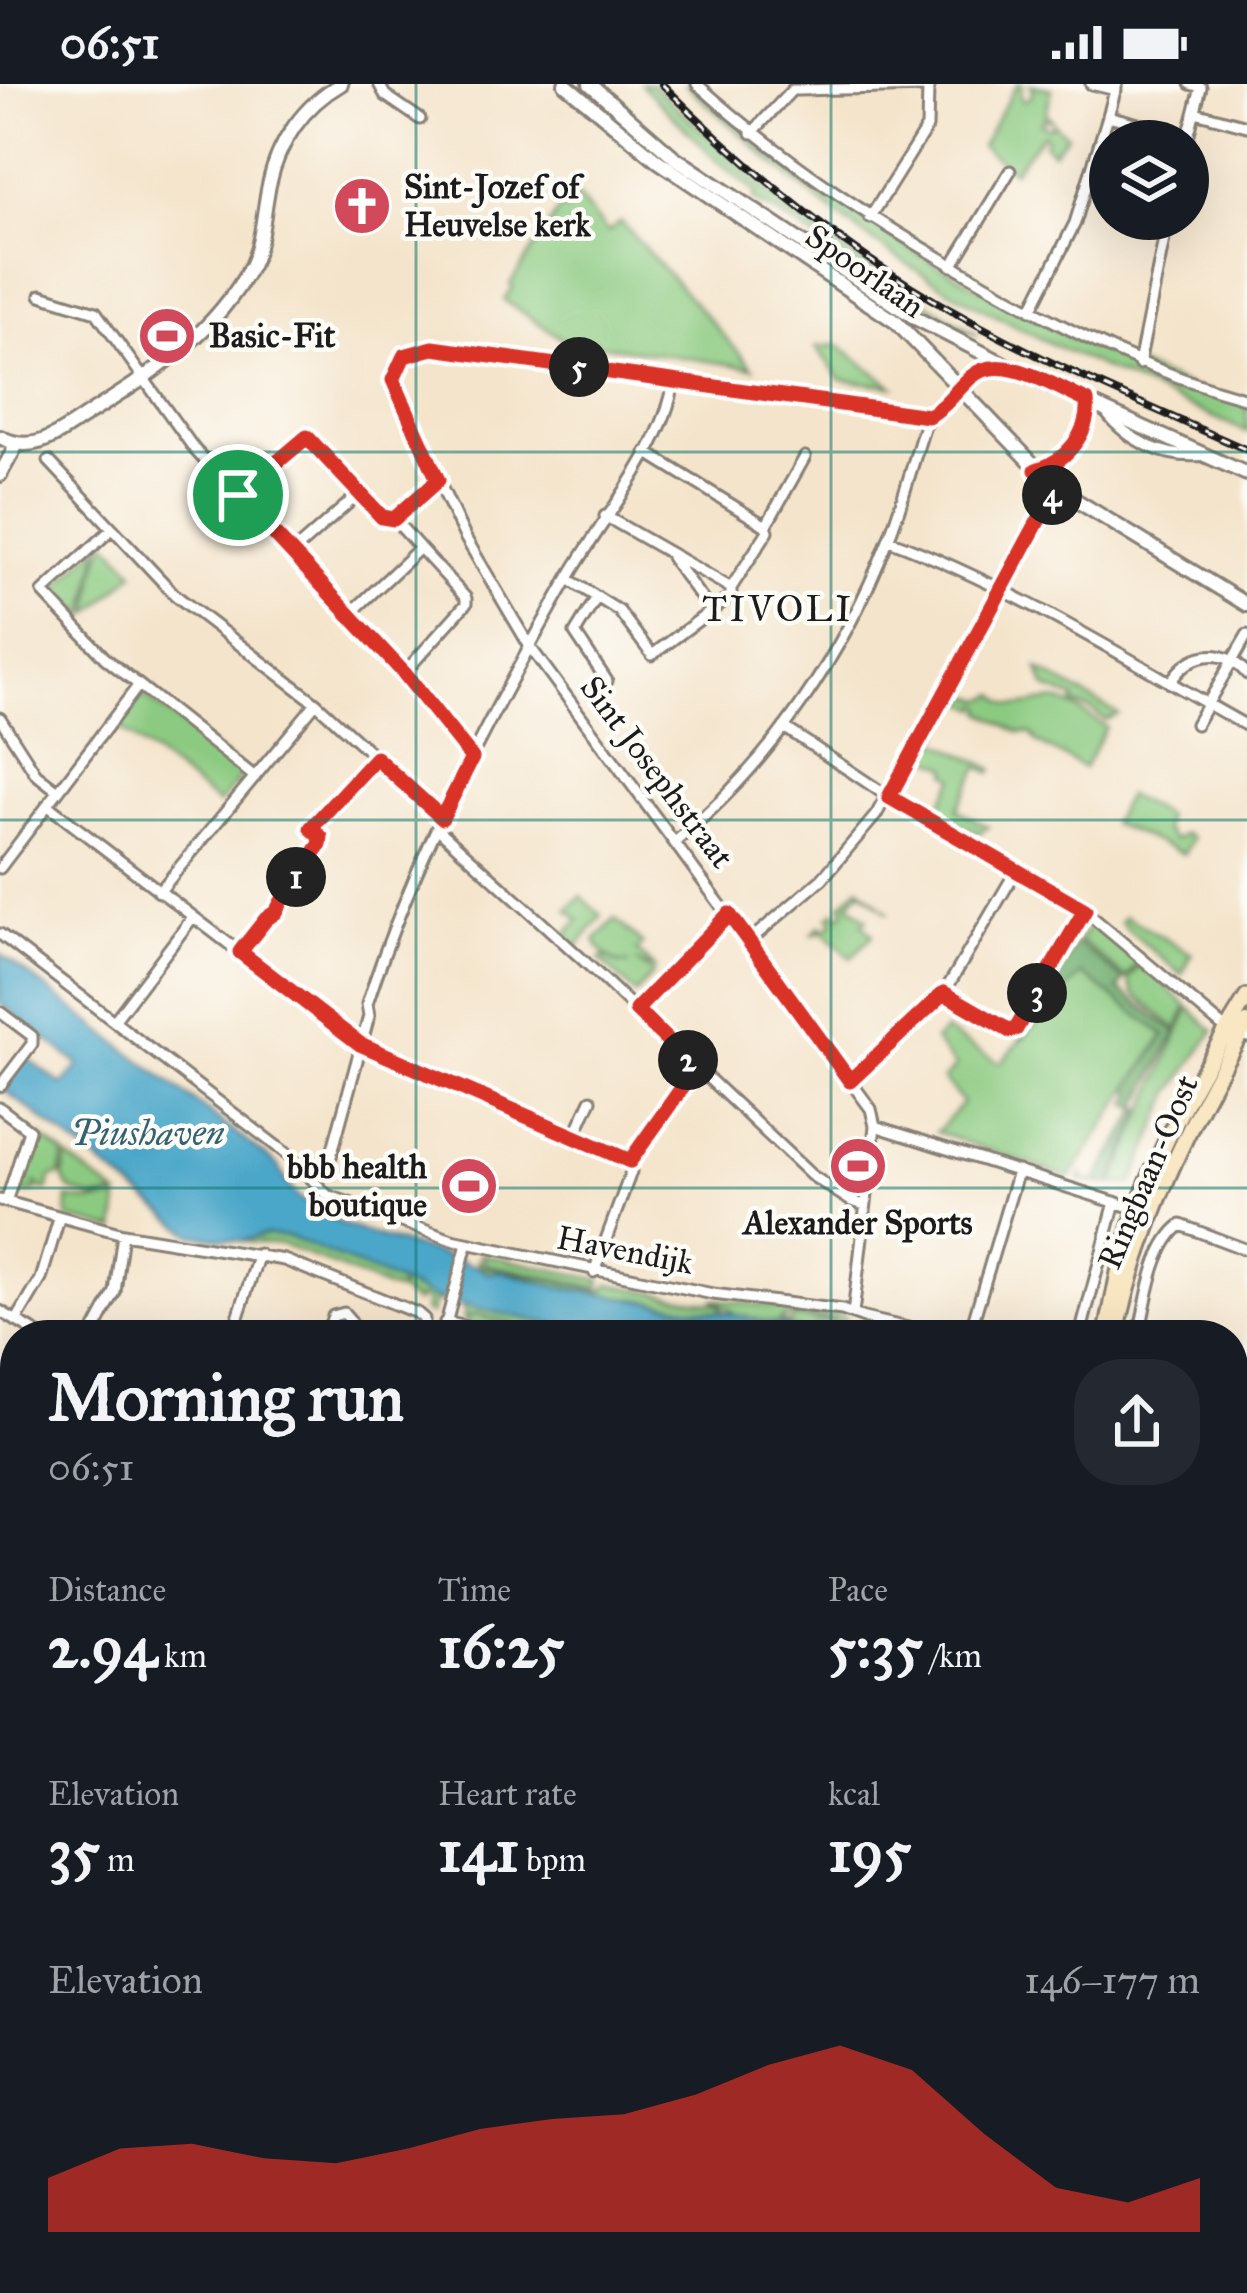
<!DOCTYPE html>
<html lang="en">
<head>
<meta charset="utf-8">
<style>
	:root { --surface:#171b24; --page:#242831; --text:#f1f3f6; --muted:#9ea1a6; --accent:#d93025 }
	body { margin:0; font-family:"IM FELL Great Primer",serif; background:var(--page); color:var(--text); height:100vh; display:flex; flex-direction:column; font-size:45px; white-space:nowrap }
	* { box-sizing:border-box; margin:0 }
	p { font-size:39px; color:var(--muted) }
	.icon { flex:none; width:66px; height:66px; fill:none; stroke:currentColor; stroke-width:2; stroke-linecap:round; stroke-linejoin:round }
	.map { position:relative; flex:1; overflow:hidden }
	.drawer { position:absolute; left:0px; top:1236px; width:1248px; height:975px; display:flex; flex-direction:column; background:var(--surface); border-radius:48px 48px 0 0; box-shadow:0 12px 48px #0002 }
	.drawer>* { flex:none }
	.buttons { position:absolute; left:1089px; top:36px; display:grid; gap:24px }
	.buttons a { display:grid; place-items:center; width:120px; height:120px; border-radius:50%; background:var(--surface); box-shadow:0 12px 48px #0002; font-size:60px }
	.pin { position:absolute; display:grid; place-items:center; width:102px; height:102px; color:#fff; margin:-51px; border:6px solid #fff; border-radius:50%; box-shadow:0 3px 12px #0007 }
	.km { position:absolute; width:60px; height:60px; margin:-30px; border-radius:50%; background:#222; color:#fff; font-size:33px; line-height:60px; text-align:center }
	.round { display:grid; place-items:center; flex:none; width:126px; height:126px; border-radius:48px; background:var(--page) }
	.summary { display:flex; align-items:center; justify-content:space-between; height:204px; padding:0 48px }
	h1 { font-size:66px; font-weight:700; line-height:90px }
	.stats { display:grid; grid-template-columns:repeat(3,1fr); gap:18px; height:204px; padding:12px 48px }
	.stats div { display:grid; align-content:center }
	.stats b { font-size:60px; font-weight:700 }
	.stats small { font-size:33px; font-weight:400 }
	.stats p { font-size:33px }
	.chart { height:336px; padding:24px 48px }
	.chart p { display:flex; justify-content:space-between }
	.chart svg { width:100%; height:216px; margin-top:12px; fill:var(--accent); opacity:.7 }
	.status { display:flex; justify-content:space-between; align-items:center; height:84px; padding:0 60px; background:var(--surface); direction:ltr }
	.status svg { height:33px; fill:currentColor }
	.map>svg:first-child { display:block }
	.green { fill:#8cca81; stroke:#54734e; stroke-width:3 }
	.forest { fill:#71ae6f; stroke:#466546; stroke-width:3 }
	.water { fill:#4ba7c9; stroke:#346272; stroke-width:3 }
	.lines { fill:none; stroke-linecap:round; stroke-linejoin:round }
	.minor-casing { stroke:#888074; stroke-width:15 }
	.tertiary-casing { stroke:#888074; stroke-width:18 }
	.secondary-casing { stroke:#888074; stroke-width:20 }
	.trunk-casing { stroke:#888074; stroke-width:21 }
	.minor { stroke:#fff; stroke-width:9 }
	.tertiary { stroke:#fff; stroke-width:12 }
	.secondary { stroke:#f9e7c3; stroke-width:14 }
	.trunk { stroke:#efc469; stroke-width:15 }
	.rail-casing { stroke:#1c1c1c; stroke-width:8 }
	.rail { stroke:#fdfcf7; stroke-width:3; stroke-dasharray:9; stroke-linecap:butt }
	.route-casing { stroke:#fff; stroke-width:24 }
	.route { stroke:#d93025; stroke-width:15 }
	.grid { fill:none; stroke:#0f766e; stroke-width:3; stroke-opacity:0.55 }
	.labels { text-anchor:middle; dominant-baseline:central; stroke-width:9; stroke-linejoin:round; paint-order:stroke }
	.poi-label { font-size:33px; font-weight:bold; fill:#1c1c1c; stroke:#fdfcf7; text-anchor:start }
	.street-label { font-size:33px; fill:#1c1c1c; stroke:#fdfcf7 }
	.neighbourhood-label { font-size:36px; letter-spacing:3px; fill:#1c1c1c; stroke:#fdfcf7 }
	.water-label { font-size:36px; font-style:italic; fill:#346272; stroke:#fdfcf7 }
</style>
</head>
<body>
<div class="status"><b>06:51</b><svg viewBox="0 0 49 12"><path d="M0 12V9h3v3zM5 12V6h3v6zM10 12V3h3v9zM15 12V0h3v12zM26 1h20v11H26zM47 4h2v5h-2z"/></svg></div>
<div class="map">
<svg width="1247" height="2209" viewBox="0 0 1247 2209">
	<rect width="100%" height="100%" fill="#fdfcf7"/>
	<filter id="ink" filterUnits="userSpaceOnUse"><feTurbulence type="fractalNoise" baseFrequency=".00833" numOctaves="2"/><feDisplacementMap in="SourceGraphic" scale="24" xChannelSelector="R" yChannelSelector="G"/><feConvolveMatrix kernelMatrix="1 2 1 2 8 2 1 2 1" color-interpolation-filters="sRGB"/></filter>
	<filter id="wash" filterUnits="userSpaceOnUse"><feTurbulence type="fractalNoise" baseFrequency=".004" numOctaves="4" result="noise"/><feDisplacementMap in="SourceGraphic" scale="48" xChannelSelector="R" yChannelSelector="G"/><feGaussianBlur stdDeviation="2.7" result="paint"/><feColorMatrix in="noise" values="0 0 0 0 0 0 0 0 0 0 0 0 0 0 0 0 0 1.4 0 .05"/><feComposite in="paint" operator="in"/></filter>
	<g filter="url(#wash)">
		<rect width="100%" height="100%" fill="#f4e4cb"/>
		<path class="green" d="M641,0H652L782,121L851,172L978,251C895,229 830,155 753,116L757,110L717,76Z
			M685,0H693L761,63L831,116L834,114L918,170L1078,257L1189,303L1247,318V348C1142,301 1036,258 936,198C844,143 763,73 685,0Z
			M1017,0H1022L1021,15L1024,16L1031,13L1033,2L1028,0L1052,5L1046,30L1053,36L1044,34L1041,39L1049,44L1053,39L1067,51L1053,68L1044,60L1047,53L1043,50L1013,87L981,62Z
			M577,112L608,148L621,138L753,284L563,255L504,216L513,203L510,200L561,123L566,126Z
			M838,261L893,302L841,296L816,263Z
			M106,456L135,488L90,530L96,487Z
			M100,461L85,534L56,503Z
			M1038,585L1118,630L1105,636L1091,625L1073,620L1075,615L1046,604Z
			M959,608L985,616L997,610C1014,635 1038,612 1060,617C1075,621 1092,635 1106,643L1084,684L1037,658L1031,649L1018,648L983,628L984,623L980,621L978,625L959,615Z
			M142,610L245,688L219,720L118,643Z
			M944,625L951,629L937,657L993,685L991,689L979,683L957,725L988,743L979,749L937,727L955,693L948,689L949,684L920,668Z
			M1127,711L1166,732L1164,745L1173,756L1185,750L1192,754L1184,770L1111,739Z
			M859,802L889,830L861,806L849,820L867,835L862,840L873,851L851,874L822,847L812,851L820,842L825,846L833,839L829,833L835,827L840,832L845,827L841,821Z
			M581,812L602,832L577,863L565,851L579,836L568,826Z
			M1125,832L1192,870L1182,891L1127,845L1121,838Z
			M615,835L643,860L637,867L656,885L636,878L653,889L636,910L600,876L603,873L618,880H630C613,879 603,872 595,857Z
			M1092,839L1140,877L1126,894L1079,856Z
			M1142,879L1187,922L1177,945L1135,911L1128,896Z
			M1082,889L1165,950L1070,1094L936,1048L963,1019L943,995L956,983L934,957L945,947L1000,979Z
			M1189,924L1214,947L1172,1008L1133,1099L1113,1101Z
			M40,1052L64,1070L60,1091L51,1094L48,1105L43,1106L36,1100V1107L20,1110Z
			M67,1073L118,1111L94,1115L69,1105L63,1093Z
			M68,1114L90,1118L119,1115L116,1146L67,1134Z
			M264,1151L289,1153L441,1217L434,1219L431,1230L424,1227L427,1217L418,1214L416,1219L400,1208V1203L397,1207L387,1204L284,1161L242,1157Z
			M481,1170L601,1196L599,1204L486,1180Z
			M478,1175L485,1183L601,1207L610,1200L717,1220L725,1229L731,1227L713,1215L838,1231L845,1232L843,1245L835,1236L793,1230L779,1237L789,1240L793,1233L834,1239L839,1246L812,1242L842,1251H822L731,1230L557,1203L489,1189L477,1182Z
			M468,1220L603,1251H571L567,1247L566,1251H530L471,1240L464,1238L474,1231L513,1240L476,1230L463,1234L465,1227L460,1221Z
			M0,1719L10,1721L5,1731L9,1732V1739L15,1736V1800L0,1798Z
			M1247,2049V2196L1233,2190V2085Z
			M0,2123L15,2131V2196H635L620,2204L639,2196H863L851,2209H0Z"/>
		<path class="forest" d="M1077,859L1124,896L1118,905L1176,948L1139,1022L1144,1026L1110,1100L1080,1097L1083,1089L1081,1096L1095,1098L1139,1026L1128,1020L1134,1010L1129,1004L1165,951L1082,890L1018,959Z
			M0,1955L15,1956V2039L0,2034Z"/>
		<path class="water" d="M0,869L279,1082C300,1153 433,1157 489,1189L501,1187L557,1203L731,1230L823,1251H603L441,1217L289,1153L264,1151L242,1157L193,1151L3,1005L27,974L63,1001L79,981L0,919Z"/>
	</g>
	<g filter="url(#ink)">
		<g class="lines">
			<g class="minor-casing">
				<path id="minor" d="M379,0L385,11L420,35
					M697,0C790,83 880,141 989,202C1072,249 1154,290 1247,315
					M1091,0L1116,6
					M1117,0L1108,32L1188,53
					M797,6L928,3
					M1195,28L1247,42
					M752,49L792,6H797
					M1187,57L1201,3L1190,0
					M870,134L927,43L928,5
					M952,182L1010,87
					M41,211L96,228L195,366L404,589L472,674
					M1031,226L1075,139L1108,32
					M1139,280L1168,135
					M1105,327C1127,357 1167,376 1205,371
					M646,368L766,442
					M49,377L175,511L316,619L442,734
					M1036,386C1066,378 1090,349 1087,317
					M238,411L307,353L382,433L394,435L420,464
					M605,432L731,504
					M394,435L438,396
					M112,445L43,508L105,574L255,693
					M889,456C1014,503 1130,577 1247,642
					M292,469L360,409
					M671,473L711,527
					M568,495L619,527L652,571L731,512V504L768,447L766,442L805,373
					M597,513L575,549L607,597
					M349,531L420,464L466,514V520L404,589
					M1170,599C1189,568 1222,561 1247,590
					M0,634L36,690L58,707
					M1196,640L1247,551
					M784,643L889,713L1085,827L1221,941L1247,953
					M47,721L360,960L630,1077
					M437,744L582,875L811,1091L851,1117L865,1121
					M675,758C770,680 844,570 888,456C904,416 914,373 928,332
					M0,784L138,602
					M159,808L316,619
					M0,850L292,1074L327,1111L452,1156L713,1210L842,1226L864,1234L939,1251
					M749,857L822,795L876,731L1056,404
					M240,868L266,835L276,828L291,799L320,761L321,753L311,744L376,674
					M944,909L1010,947L1016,945L1085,827
					M636,926L729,830
					M0,928L32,952V960L0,1002
					M114,937L193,833
					M850,997L944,909L1016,787
					M0,1024L29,1046L6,1118
					M875,1042L1139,1126
					M574,1053L591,1016
					M314,1095L330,1076L369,932L367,920C415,772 489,633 566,498C600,437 663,366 674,298
					M0,1116L123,1150L284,1176L417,1229L424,1235V1251
					M594,1188L631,1088L630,1077L696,984
					M0,1227L40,1251
					M853,1230L875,1042L871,1025L530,563L465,453L396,307C388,272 417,263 446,264L928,332C964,314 962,281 1011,285
					M16,1237L41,1195L59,1135
					M445,1238L501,1251
					M104,1251L95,1245L115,1208L123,1150
					M232,1251L259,1170
					M326,1251L333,1232L344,1229L351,1237L349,1251
					M443,1251L467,1160
					M969,1251L1018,1087
					M1080,1251L1115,1118
					M1139,1251C1147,1217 1152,1163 1181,1141L1247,1166
					M1233,1314L1247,1317
					M0,1335L15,1343
					M1233,1390L1247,1393
					M0,1434L15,1443
					M0,1485L15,1459
					M1233,1525L1247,1528
					M1233,1648L1247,1651
					M0,1660L15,1631
					M1233,1816L1247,1822
					M0,1835L15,1837
					M1233,1900L1247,1904
					M1233,1969L1247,1974"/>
			</g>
			<g class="tertiary-casing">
				<path id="tertiary" d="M565,0L658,77L896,238L1056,404L1247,521
					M590,0L674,73L917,235L1016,286L1247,390
					M0,353C35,372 60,348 90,329C153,289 215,250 251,182C263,157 263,128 269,101C278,58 304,21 341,0
					M0,391L16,362
					M981,2209L990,2196"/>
			</g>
			<g class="secondary-casing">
				<path id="secondary" d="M1106,1251C1114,1214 1119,1176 1132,1140C1160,1059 1202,986 1247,913
					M1116,1251C1140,1140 1190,1036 1247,939
					M0,1850L15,1852
					M0,1866L15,1867"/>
			</g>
			<g class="trunk-casing">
				<path id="trunk" d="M876,2209L887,2196
					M903,2209L916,2196"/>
			</g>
			<use href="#minor" class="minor"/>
			<use href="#tertiary" class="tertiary"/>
			<use href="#secondary" class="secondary"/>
			<use href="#trunk" class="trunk"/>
			<g class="rail-casing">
				<path id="rail" d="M662,0C738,76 818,145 910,202C1016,268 1133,315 1247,366"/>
			</g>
			<use href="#rail" class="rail"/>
		</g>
	</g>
	<g class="lines" filter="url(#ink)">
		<g class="route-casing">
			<path id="route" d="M433,264L928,332C945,324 956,306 971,293C1002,266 1056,304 1087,317C1090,349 1066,378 1036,386L1056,404L889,713L1085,826L1016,945L1010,947L944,909L850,997L729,830L636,926L696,984L630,1077L360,960L240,868L266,835L276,828L291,800L320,761L321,753L311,744L376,674L442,734L472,674L404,589L238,411L307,353L382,433L394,435L438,396L393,296L404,272Z"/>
		</g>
		<use href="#route" class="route"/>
	</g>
	<path class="grid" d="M416,0V1251M831,0V1251M0,368H1247M0,736H1247M0,1104H1247M0,1473H15M1233,1473H1247M0,1841H15M1233,1841H1247M416,2196V2209M831,2196V2209"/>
	<defs>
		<g id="church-disc" transform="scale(3)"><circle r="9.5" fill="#d1495b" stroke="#fdfcf7"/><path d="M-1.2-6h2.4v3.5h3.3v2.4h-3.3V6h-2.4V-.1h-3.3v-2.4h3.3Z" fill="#fff"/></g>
		<g id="stadium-disc" transform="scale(3)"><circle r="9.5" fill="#d1495b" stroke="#fdfcf7"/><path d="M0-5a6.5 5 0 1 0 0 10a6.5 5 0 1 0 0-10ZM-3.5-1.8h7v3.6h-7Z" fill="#fff"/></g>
	</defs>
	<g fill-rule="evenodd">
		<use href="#church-disc" x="362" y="122"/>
		<use href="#stadium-disc" x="167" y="252"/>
		<use href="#stadium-disc" x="858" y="1082"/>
		<use href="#stadium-disc" x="469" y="1102"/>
	</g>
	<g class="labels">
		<g class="poi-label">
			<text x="404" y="103">Sint-Jozef of<tspan x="404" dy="38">Heuvelse kerk</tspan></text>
			<text x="209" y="252">Basic-Fit</text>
			<text x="427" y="1083" text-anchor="end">bbb health<tspan x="427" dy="38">boutique</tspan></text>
			<text x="858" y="1139" text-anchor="middle">Alexander Sports</text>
		</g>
		<g class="street-label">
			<text transform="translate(865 187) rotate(35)">Spoorlaan</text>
			<text transform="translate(657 688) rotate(53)">Sint Josephstraat</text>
			<text transform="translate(1148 1088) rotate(-67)">Ringbaan-Oost</text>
			<text transform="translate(625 1166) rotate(11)">Havendijk</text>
		</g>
		<g class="neighbourhood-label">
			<text x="778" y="525">TIVOLI</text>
		</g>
		<g class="water-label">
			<text x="148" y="1049">Piushaven</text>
		</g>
	</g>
</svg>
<div class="buttons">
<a><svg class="icon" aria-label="layers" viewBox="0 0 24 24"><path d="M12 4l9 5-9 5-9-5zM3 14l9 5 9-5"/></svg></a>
</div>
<div class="pin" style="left:238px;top:411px;background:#1e9e55"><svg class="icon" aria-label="arrive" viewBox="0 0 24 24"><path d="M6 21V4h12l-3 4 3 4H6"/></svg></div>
<b class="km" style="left:296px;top:793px">1</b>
<b class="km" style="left:688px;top:976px">2</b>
<b class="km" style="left:1037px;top:909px">3</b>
<b class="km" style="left:1052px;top:411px">4</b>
<b class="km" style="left:579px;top:283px">5</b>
<section class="drawer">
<div class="summary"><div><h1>Morning run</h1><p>06:51</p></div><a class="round"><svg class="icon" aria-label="share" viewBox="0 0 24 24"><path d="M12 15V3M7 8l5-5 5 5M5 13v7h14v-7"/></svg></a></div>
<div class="stats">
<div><p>Distance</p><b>2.94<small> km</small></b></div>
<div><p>Time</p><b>16:25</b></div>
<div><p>Pace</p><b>5:35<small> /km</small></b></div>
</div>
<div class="stats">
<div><p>Elevation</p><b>35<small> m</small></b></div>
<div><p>Heart rate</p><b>141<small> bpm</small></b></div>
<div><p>kcal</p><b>195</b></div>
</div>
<div class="chart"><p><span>Elevation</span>146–177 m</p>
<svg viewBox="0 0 160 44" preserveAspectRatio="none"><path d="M0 44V33L10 27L20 26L30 29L40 30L50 27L60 23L70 21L80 20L90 16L100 10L110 6L120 11L130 24L140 35L150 38L160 33V44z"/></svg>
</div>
</section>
</div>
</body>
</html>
